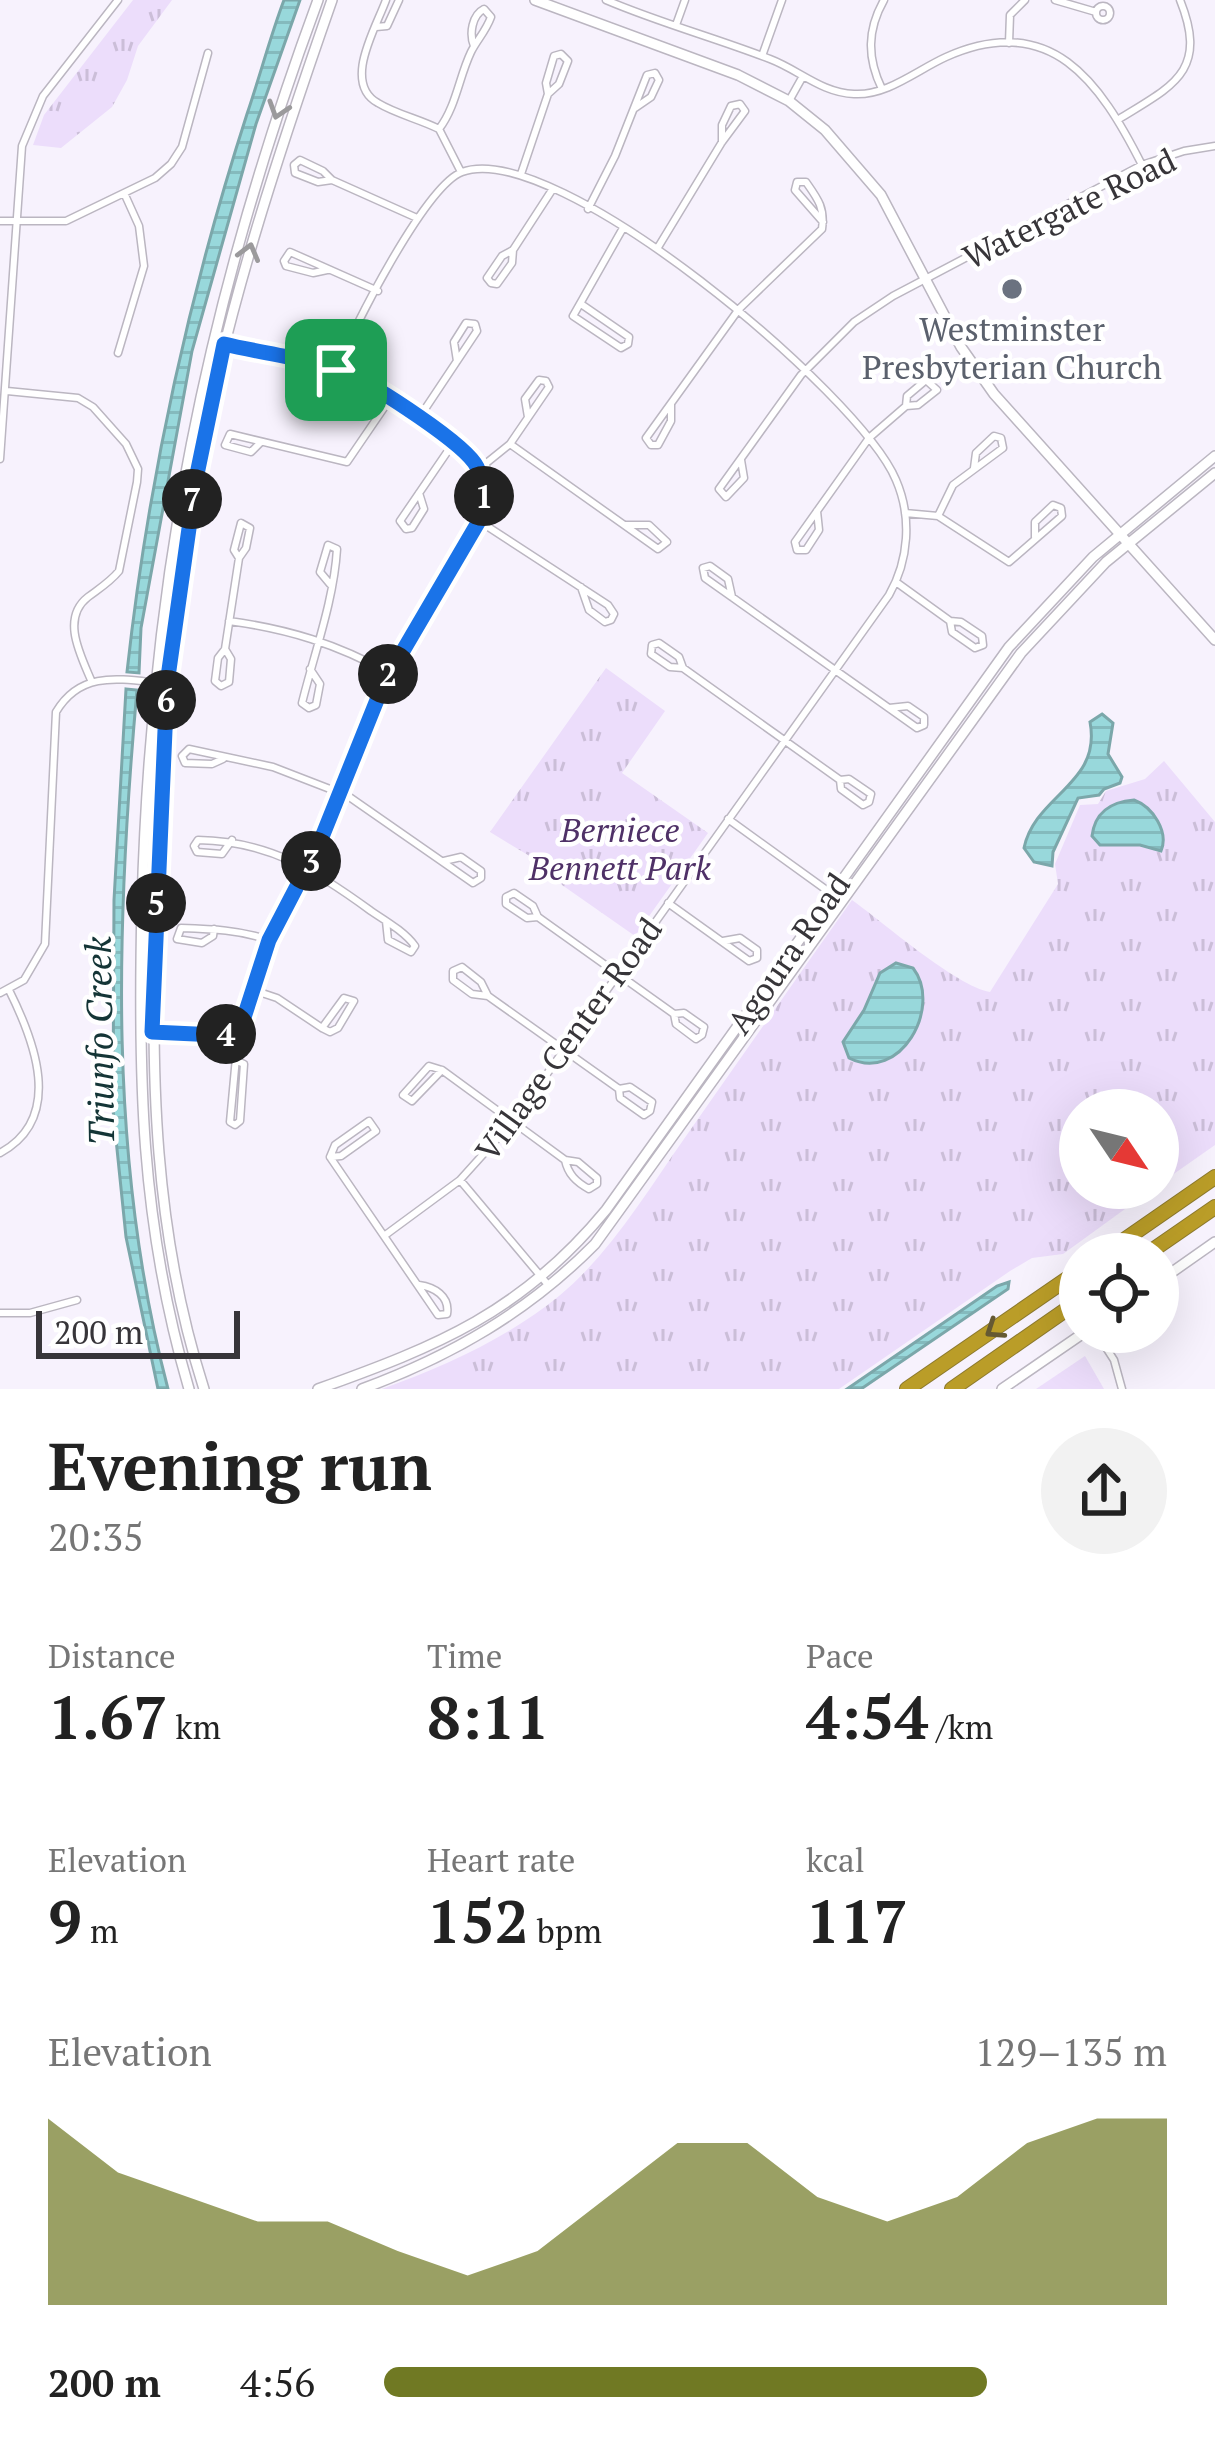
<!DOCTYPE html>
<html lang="en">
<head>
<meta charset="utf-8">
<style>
	:root { --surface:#fff; --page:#f2f2f2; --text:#222; --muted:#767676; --accent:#707923 }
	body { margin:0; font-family:"PT Serif",serif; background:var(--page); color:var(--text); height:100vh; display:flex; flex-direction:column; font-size:45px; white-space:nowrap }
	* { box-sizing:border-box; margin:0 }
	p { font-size:39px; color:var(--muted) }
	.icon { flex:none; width:66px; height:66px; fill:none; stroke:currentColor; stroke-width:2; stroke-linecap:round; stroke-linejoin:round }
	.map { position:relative; height:1389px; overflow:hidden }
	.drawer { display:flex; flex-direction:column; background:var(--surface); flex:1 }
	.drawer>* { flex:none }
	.needle { width:78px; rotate:125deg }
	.controls { position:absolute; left:1059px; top:1089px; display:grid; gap:24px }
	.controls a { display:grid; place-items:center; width:120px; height:120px; border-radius:50%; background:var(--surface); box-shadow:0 12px 48px #0002; font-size:60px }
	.scale { position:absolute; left:36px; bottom:30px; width:204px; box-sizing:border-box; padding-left:12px; border:6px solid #373539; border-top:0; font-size:33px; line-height:42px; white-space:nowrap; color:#373539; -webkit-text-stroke:9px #fff; paint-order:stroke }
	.pin { position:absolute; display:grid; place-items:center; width:102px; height:102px; color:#fff; margin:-51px; border-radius:24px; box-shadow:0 6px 18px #0006 }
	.km { position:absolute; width:60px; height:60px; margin:-30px; border-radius:50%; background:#222; color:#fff; font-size:33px; line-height:60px; text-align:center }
	.round { display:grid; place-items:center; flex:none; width:126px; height:126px; border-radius:63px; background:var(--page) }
	.overview { display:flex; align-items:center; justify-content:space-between; height:204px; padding:0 48px }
	h1 { font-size:66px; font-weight:600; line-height:90px }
	.figures { display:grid; grid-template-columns:repeat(3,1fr); gap:18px; height:204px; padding:12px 48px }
	.figures div { display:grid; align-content:center }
	.figures b { font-size:60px; font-weight:600 }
	.figures small { font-size:33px; font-weight:400 }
	.figures p { font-size:33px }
	.chart { height:336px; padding:24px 48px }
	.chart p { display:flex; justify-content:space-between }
	.chart svg { width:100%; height:216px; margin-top:12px; fill:var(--accent); opacity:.7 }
	ul { padding:0 48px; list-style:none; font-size:39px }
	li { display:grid; grid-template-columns:192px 144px 1fr; align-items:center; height:90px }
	li i { height:30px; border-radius:15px; background:var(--accent) }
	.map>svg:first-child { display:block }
	.grass { fill:url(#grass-tufts) }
	.garden { fill:#ecddfb }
	.water { fill:url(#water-rules); stroke:#7ba7aa; stroke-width:3 }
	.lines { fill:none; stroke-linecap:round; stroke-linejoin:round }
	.minor-casing { stroke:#bbb6c1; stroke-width:9 }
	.tertiary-casing { stroke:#bbb6c1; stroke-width:12 }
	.secondary-casing { stroke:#bbb6c1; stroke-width:12 }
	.motorway-casing { stroke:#8c792e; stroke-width:16 }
	.minor { stroke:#fff; stroke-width:6 }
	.tertiary { stroke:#fff; stroke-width:9 }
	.secondary { stroke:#fff; stroke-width:9 }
	.motorway { stroke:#ba9d28; stroke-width:14 }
	.oneway { stroke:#9b9a9c }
	.oneway2 { stroke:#655933 }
	.route-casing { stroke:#fff; stroke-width:24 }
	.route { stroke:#1a73e8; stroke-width:15 }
	.worship-dot { fill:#6b7280; stroke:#fff; stroke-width:4.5 }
	.labels { text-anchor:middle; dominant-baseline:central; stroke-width:9; stroke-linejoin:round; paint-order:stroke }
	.street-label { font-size:33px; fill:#373539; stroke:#fff }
	.worship-label { font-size:33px; fill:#5b616d; stroke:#fff }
	.park-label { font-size:33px; font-style:italic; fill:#4f3167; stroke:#fff }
	.water-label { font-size:36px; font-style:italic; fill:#143536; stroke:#fff }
</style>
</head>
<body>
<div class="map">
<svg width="1215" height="1389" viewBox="0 0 1215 1389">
	<defs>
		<pattern id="grass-tufts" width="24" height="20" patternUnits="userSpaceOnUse" patternTransform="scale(3)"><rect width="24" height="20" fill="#ecddfb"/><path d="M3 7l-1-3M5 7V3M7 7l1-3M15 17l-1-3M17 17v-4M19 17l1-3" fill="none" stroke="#cbbed8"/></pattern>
		<pattern id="water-rules" width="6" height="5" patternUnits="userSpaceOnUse" patternTransform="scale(3)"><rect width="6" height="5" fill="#98d8db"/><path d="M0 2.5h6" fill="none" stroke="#84babd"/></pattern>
	</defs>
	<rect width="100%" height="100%" fill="#f7f2fd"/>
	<path class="grass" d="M133,0H172L138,46L127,80L112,107L61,148L33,145L44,115Z
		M606,668L665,711L622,773L708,833L635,936L562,885L551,869L490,832Z
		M1164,761L1215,822V1145L1158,1185V1110H1080V1188H1154L1063,1254L1032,1258L1010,1271L839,1389H382C445,1366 506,1339 559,1296C610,1254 646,1193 684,1139C740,1059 796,979 852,900C884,923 956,986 990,992L1058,884L1055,864L1080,805L1098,804L1106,791L1145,779Z"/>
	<path class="garden" d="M1085,1356L1104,1389H1036Z"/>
	<path class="water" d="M284,0H300L256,124L192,351L141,628L139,673L127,672C148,481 188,297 247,114C260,76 270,37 284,0Z
		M126,689L137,690C116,923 108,1161 168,1389H158L126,1237L113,1110L114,900Z
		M1102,714L1113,723L1108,754L1122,777L1120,783L1104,789L1099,795L1078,798L1053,852L1052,866L1034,862L1024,848C1035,795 1102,784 1090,722Z
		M1134,800C1153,807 1169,832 1161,851L1140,845H1100L1092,836C1095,812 1110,802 1134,800Z
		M896,963L913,968C943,1007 900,1084 849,1058L843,1042L864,1010L880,973Z
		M1009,1282L1008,1289L861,1389H847L997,1286Z"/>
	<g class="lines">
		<g class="minor-casing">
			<path id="minor" d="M386,0C376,28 342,83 378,103C396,114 419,119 439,129L461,172
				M606,0C660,23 716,38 770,59C799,70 822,93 854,94C887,96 917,70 946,57C1051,10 1100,82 1142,165
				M1055,0L1096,12
				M1096 13a7 7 0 1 1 14 0a7 7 0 1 1-14 0Z
				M676,25L685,0
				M376,27L387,26L399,0
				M1009,43L1010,15L1025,0
				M762,56L782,0
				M882,89C867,58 867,30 884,0
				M789,101L803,76
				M1119,119C1172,86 1209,72 1180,0
				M439,129C456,107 459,77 471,52C477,40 486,31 491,17L484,9C472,15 469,34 474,46
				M521,174L548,94L546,83L554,56L561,54L568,61L559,84L548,94
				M332,180L318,182L295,173L294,165L300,160L323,171L332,180L417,218
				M588,209L615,156L647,75L655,73L659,80L651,97L635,108
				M0,221H66L155,178L171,164L182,147L208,53
				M657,249L722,142L745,111L740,104L731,106L722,125V142
				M513,250L512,263L497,284L491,283L487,278L502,256L513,250L552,190
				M327,270L313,273L286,266L284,261L290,252L378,291
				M581,304L629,337L628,344L621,348L573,316L623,228
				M227,344C266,354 308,359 346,374C372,384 465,443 476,466C486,484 484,501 479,521L383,685L320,842L269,940L238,1036L230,1122L235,1125L240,1121L244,1064L235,1060
				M118,353L144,266L139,226L125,195
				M336,370C352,330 425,186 462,172C555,137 860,394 896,480C912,517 909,560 889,595L514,1120L460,1180L384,1236
				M7,391L78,398L93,407L126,444L138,469L137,482L119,571C110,582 100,588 88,597C61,618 80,654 91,680
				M671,404V421L658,445H651L646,438L739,309L822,229C825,208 818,199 806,182H797L795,190L823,222
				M419,418L477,331L475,324L466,323L454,342L457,361
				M261,442L251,452L225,445L230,434L347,462L390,399
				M510,444L658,549L667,542L649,525H626
				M0,459L22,146L43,96L118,0
				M741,460L744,478L726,497L719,489L801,375L854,322L893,296L1142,165L1184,151L1215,146
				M479,469L510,444L549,387L546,381L539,380L525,399L528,417
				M419,493L424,509L412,528L406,529L400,521L454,442
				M817,511L819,530L806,550H797L795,542L869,438L906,406L907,396L926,380L937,390L918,405L906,406
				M905,513L938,516L1009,562L1062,516L1061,508L1053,505L1035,522V537
				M938,516L953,485L1003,448L1001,438L994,436L976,453L974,468
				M479,521L608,605L614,614L611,620L605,622L589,610L581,587
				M896,582L950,621L961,622L982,636L983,645L975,648L952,632L950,621
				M732,597L728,579L710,566L703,568L705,578L917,728L924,725V717L908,706L889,708
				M229,621C288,629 337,644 389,673
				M225,649L231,659L229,682L221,686L215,681L218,658L225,649L239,558L246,548L250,528L241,523L234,550L239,558
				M683,668L670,667L651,654L652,645L659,643L679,657L683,668L840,780L841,789L863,805L869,802L871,794L849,779L840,780
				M310,669L320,684L316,705L309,708L302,703C314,654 334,600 337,549L328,545L320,572L330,584
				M223,759L212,764L185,763L182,756L189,749L273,767L348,796L473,883L481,878V871L461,857L444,861
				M728,819L832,894
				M232,840L222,854L197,852L194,846L198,840C269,841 315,870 371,911C386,921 405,932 415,946L411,952L388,940L386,921
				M668,903L749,961L757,958V950L740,938L723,941
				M538,917L527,918L506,904V897L514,893L533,906L538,917L674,1014L684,1013L704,1027L702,1035L696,1039L676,1024L674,1014
				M214,929L213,936L202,943L177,939L181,928C212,929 240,930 269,940
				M250,989L277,998L322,1028L330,1032L338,1028L354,1001L344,998L322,1028
				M0,993L24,980L45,944L56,712C82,668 124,680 167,684
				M488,996L472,994L453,980V971L462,967L481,982L488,996L619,1089L620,1098L644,1115L650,1111L652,1102L630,1087L619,1089
				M140,1032L238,1036
				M442,1070L412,1101L403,1095L429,1066L442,1070L565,1160L578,1162L597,1178V1184L589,1189C576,1182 568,1174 565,1160
				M369,1121L376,1131L341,1156L330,1157L335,1145Z
				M0,1153C65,1118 34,1040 9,990
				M330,1157L438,1315L447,1314C450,1296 434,1287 419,1285
				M460,1180L549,1286
				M0,1313H30L77,1300
				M1096,1332L1114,1360L1122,1389"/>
		</g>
		<g class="tertiary-casing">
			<path id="tertiary" d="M535,0L738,75L789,101L825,130L881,195L961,347L994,394L1215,640
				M1158,1282L1215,1242
				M189,1389C140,1222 138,1076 142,904C151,580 206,303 318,0
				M204,1389C154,1233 150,1075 156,913C160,767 169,623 195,480C225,315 277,157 332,0
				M1002,1389L1085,1332"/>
		</g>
		<g class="secondary-casing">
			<path id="secondary" d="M318,1389C438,1346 522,1312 606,1210L1009,647L1093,557L1215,456
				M362,1389C451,1356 528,1312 595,1244L1021,653L1106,562L1215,473"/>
		</g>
		<g class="motorway-casing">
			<path id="motorway" d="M1104,1254L1215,1177
				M1147,1254L1215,1207
				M907,1389L1080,1270
				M952,1389L1080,1300"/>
		</g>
		<use href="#minor" class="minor"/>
		<use href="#tertiary" class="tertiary"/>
		<use href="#secondary" class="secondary"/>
		<use href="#motorway" class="motorway"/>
	</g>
	<defs><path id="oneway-chevron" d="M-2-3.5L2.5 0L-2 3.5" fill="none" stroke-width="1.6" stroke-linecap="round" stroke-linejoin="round" transform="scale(3)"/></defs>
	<g class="oneway">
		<use href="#oneway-chevron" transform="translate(278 110) rotate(108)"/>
		<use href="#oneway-chevron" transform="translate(249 252) rotate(-75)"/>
	</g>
	<use class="oneway2" href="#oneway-chevron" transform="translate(994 1330) rotate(146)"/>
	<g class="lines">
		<g class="route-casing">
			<path id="route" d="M224,344C265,354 311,358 350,375C375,386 466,444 477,467C486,485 484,501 479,521L383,685L320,842L269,940L238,1036L152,1032L167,684L196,479Z"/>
		</g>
		<use href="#route" class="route"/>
	</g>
	<circle class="worship-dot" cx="1012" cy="289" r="12"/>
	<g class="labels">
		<g class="street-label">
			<text transform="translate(1069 208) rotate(-26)">Watergate Road</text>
			<text transform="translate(788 953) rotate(-55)">Agoura Road</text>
			<text transform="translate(568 1039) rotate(-54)">Village Center Road</text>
		</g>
		<g class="worship-label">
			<text x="1012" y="328">Westminster<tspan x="1012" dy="38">Presbyterian Church</tspan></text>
		</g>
		<g class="park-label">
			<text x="620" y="829">Berniece<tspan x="620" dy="38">Bennett Park</tspan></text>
		</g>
		<g class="water-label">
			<text transform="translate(99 1041) rotate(-91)">Triunfo Creek</text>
		</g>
	</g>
</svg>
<div class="controls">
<a><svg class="needle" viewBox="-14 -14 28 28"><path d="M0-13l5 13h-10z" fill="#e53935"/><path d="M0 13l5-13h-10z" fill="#767676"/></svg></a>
<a><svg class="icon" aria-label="locate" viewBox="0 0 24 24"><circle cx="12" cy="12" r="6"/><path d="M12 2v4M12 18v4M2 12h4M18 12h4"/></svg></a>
</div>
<div class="scale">200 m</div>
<div class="pin" style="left:336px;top:370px;background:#1e9e55"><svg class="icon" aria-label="arrive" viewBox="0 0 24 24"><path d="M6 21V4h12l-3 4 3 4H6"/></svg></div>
<b class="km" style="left:484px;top:496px">1</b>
<b class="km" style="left:388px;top:674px">2</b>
<b class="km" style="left:311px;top:861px">3</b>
<b class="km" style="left:226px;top:1034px">4</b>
<b class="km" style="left:156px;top:903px">5</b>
<b class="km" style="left:166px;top:700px">6</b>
<b class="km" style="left:192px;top:499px">7</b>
</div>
<section class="drawer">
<div class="overview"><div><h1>Evening run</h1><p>20:35</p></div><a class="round"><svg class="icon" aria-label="share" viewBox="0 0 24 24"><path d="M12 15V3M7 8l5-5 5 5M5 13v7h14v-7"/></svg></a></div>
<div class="figures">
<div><p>Distance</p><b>1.67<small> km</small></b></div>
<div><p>Time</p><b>8:11</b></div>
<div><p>Pace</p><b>4:54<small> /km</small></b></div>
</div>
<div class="figures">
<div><p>Elevation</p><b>9<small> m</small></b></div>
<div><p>Heart rate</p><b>152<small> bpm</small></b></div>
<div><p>kcal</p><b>117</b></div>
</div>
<div class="chart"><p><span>Elevation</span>129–135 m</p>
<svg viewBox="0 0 160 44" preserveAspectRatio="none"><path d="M0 44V6L10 17L20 22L30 27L40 27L50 33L60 38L70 33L80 22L90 11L100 11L110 22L120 27L130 22L140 11L150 6L160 6V44z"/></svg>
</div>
<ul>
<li><b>200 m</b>4:56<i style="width:77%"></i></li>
</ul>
</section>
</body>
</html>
